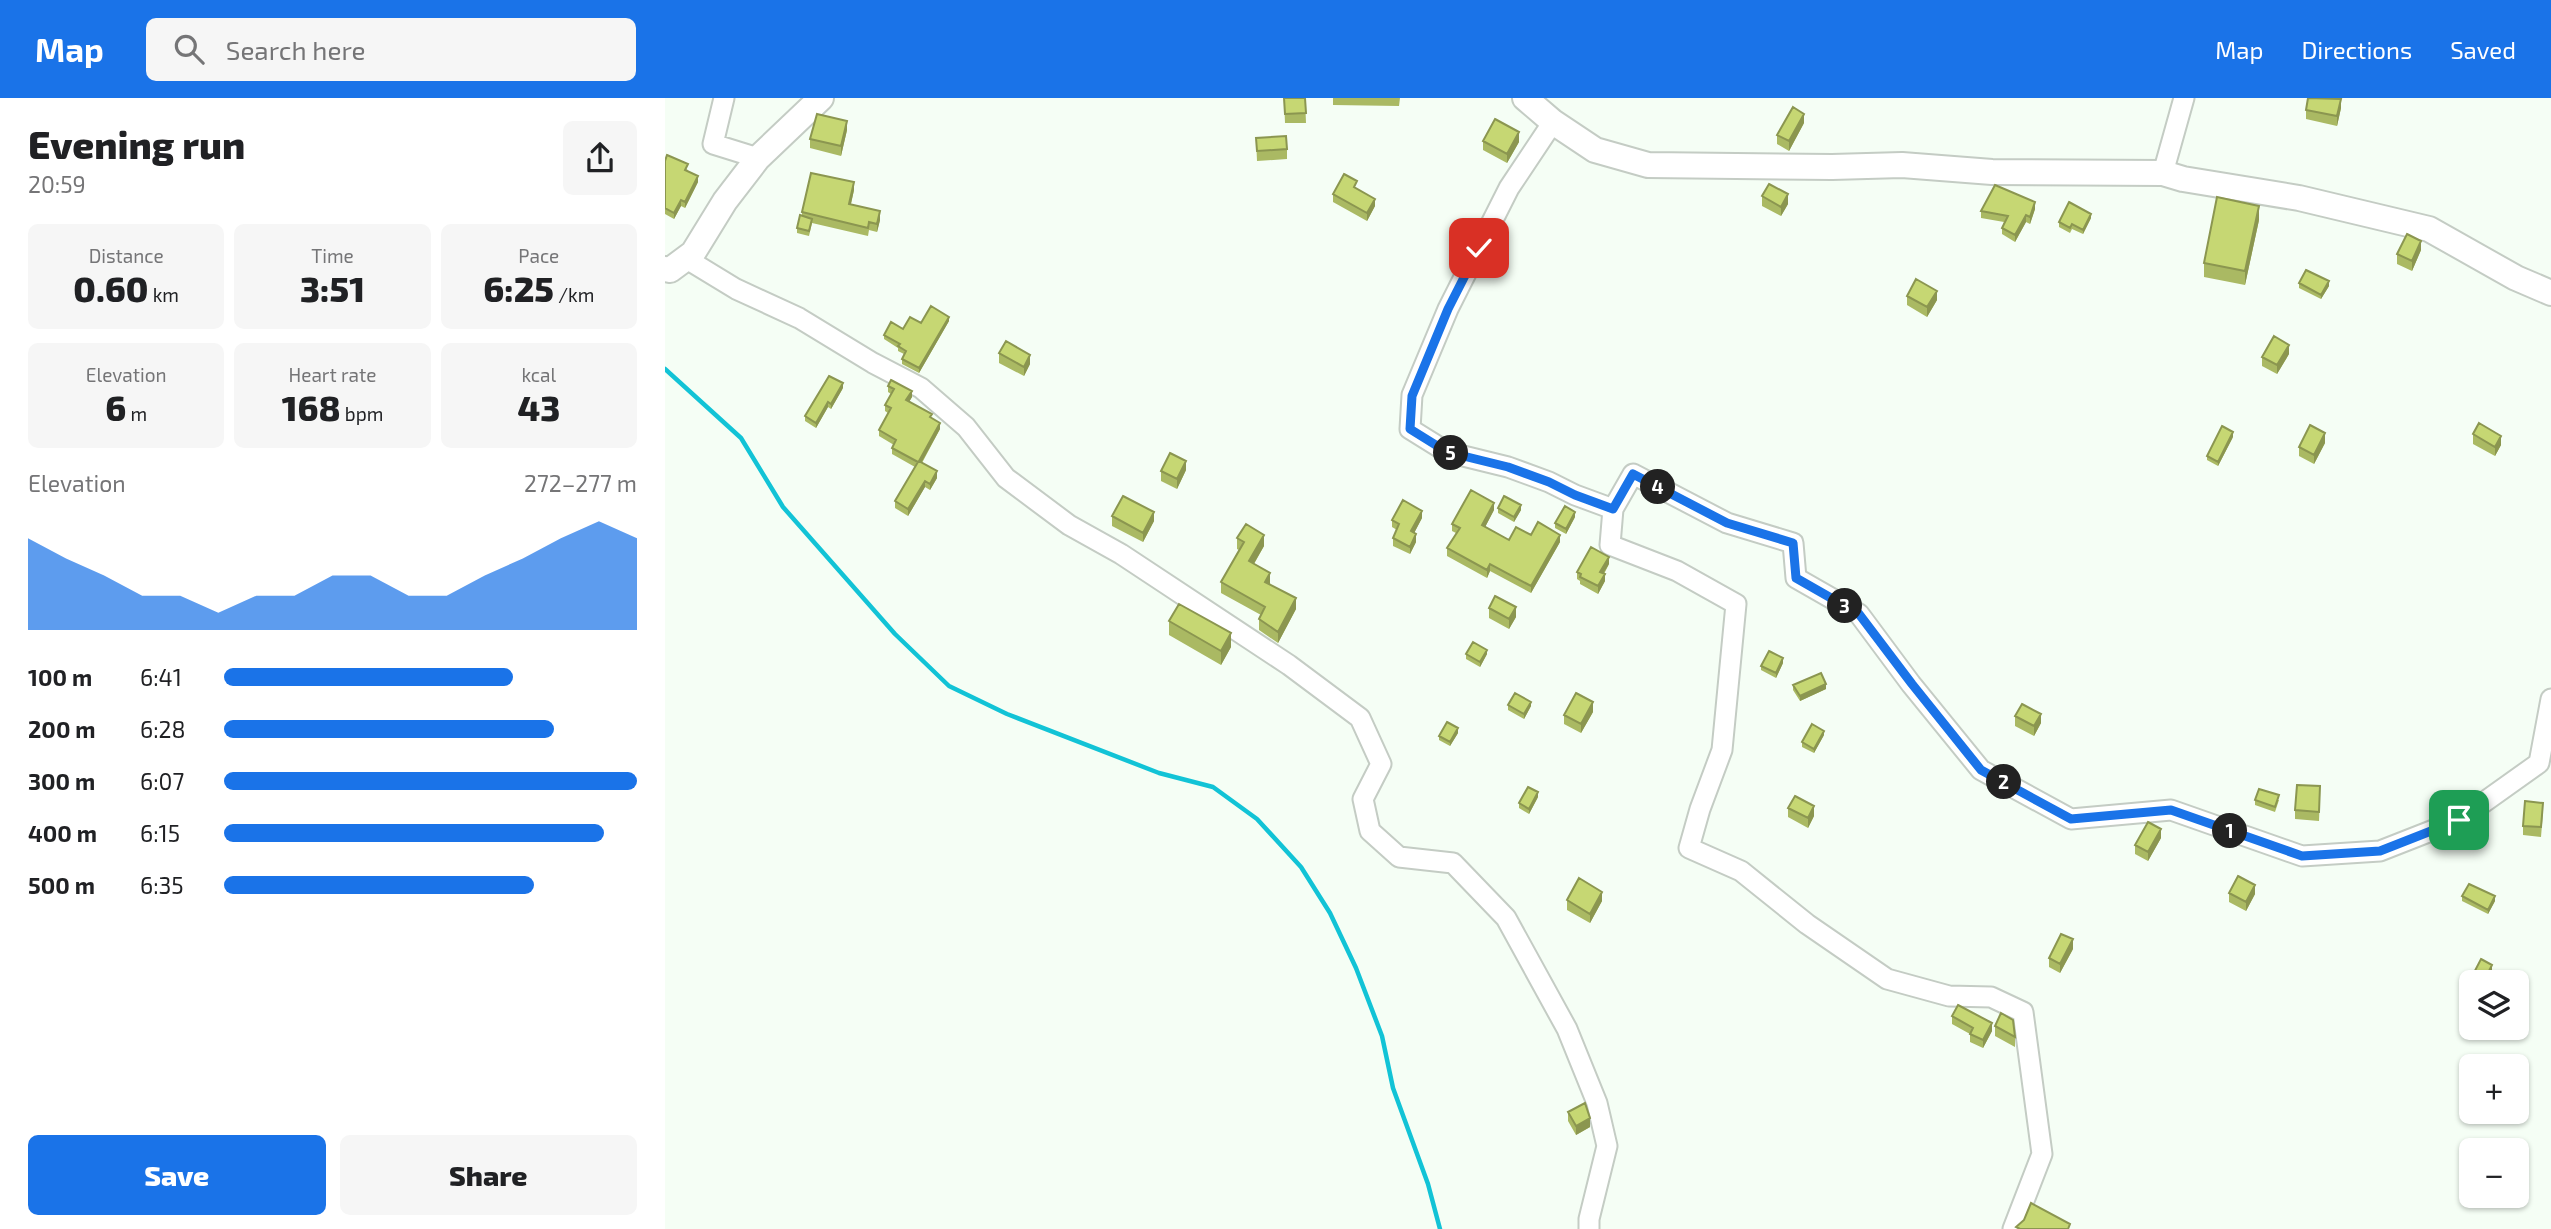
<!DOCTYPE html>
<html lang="en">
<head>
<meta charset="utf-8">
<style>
	:root { --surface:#fff; --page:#f6f6f6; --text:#202124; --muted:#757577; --accent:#1a73e8 }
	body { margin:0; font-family:"Exo 2",sans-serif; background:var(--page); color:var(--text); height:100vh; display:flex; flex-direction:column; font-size:26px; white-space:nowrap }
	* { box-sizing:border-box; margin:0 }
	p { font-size:23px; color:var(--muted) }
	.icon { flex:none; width:38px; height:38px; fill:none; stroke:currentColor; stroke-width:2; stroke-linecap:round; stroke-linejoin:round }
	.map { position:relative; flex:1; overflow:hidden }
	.drawer { display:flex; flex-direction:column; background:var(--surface); width:665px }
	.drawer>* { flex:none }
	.fabs { position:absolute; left:1794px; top:872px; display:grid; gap:14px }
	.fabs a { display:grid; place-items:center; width:70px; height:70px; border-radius:10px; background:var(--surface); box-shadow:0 2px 5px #0004; font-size:35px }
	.pin { position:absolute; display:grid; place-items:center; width:60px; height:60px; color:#fff; margin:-30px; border-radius:14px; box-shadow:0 4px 10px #0006 }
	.km { position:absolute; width:35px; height:35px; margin:-18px; border-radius:50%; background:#222; color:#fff; font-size:19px; line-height:35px; text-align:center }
	.round { display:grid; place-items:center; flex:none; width:74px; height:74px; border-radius:10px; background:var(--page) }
	.overview { display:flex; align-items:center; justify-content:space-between; height:119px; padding:0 28px }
	h1 { font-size:38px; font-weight:800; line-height:52px }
	.metrics { display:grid; grid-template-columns:repeat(3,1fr); gap:10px; height:119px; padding:7px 28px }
	.metrics div { display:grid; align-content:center; border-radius:10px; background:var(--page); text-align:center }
	.metrics b { font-size:35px; font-weight:800 }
	.metrics small { font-size:19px; font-weight:400 }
	.metrics p { font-size:19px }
	.chart { height:196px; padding:14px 28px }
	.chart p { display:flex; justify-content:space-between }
	.chart svg { width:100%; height:126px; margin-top:7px; fill:var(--accent); opacity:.7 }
	.cta { display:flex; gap:14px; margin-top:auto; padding:14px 28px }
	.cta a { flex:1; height:80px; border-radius:10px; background:var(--accent); color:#fff; font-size:28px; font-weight:800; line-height:80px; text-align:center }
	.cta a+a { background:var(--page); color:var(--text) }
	ul { padding:0 28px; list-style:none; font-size:23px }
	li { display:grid; grid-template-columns:112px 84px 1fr; align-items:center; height:52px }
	li i { height:18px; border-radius:9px; background:var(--accent) }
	header { display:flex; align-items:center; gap:42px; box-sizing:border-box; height:98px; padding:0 35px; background:var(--accent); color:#fff }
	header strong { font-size:33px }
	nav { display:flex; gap:38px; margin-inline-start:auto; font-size:24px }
	.search { width:490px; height:63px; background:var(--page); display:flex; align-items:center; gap:18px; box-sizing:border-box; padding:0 24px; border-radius:10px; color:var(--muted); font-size:26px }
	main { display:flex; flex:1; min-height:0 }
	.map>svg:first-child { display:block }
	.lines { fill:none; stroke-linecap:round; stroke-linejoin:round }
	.stream { stroke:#12c3d6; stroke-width:4.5 }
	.minor-casing { stroke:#c4ccc4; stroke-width:23 }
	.tertiary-casing { stroke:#c4ccc4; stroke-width:28 }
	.minor { stroke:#fff; stroke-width:19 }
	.tertiary { stroke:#fff; stroke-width:24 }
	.wall { fill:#aab963 }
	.shaded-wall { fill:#8b9650 }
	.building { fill:#c6d773; stroke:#8b9650; stroke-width:2 }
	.route-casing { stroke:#fff; stroke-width:14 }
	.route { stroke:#1a73e8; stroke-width:9 }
</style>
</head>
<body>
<header>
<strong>Map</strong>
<div class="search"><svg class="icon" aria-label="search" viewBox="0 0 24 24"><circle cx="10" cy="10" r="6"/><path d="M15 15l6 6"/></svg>Search here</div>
<nav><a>Map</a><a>Directions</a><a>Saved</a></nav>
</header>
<main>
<section class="drawer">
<div class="overview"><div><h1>Evening run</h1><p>20:59</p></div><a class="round"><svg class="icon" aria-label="share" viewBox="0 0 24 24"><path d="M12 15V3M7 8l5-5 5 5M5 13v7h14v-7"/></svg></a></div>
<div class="metrics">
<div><p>Distance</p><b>0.60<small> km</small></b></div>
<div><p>Time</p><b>3:51</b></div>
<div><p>Pace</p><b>6:25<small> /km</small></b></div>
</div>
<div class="metrics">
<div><p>Elevation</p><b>6<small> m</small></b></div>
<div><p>Heart rate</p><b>168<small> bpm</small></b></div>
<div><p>kcal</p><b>43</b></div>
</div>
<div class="chart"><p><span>Elevation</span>272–277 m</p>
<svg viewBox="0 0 160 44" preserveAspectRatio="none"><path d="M0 44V12L10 19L20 25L30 32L40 32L50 38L60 32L70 32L80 25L90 25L100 32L110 32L120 25L130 19L140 12L150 6L160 12V44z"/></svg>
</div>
<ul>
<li><b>100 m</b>6:41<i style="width:70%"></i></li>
<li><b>200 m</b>6:28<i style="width:80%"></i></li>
<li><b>300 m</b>6:07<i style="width:100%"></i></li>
<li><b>400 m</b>6:15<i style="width:92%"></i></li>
<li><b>500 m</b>6:35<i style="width:75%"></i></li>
</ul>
<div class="cta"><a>Save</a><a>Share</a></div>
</section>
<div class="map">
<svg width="1886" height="1131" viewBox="0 0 1886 1131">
	<rect width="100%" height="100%" fill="#f5fef5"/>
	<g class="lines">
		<path class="stream" d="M0,271L76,340L118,409L230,536L284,588L342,616L494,675L548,689L592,721L636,769L665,815L691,870L717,938L728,990L763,1086L775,1131"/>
		<g class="minor-casing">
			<path id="minor" d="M59,0L48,46L93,60
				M888,24L844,90L783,211L747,297L745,331L782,354L843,369L884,384L910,397L948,411L968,376L1062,425L1128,445L1131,480L1194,516L1246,586L1316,672L1406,721L1506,712L1637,758L1715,753L1794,722L1874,665L1886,601
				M1498,75L1519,0
				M20,160L71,191L134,220L208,265L256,290L301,329L341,380L404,427L456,456L624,567L695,620L716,666L698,701L705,733L734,759L788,765L841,820L902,931L932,1005L942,1048L924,1121V1131
				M948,411L945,447L1012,473L1071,506L1057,652L1035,711L1024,750L1076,773L1142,826L1222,881L1284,898L1326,899L1358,914L1377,1056L1348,1131"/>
		</g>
		<g class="tertiary-casing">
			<path id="tertiary" d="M860,0L888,24L930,52L983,67L1167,69L1237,67L1327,74L1498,75L1518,81L1634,100L1764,131L1851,180L1886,195
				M0,171L5,172L28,155L60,103L93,60L156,0"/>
		</g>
		<use href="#minor" class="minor"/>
		<use href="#tertiary" class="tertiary"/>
	</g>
	<path class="wall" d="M619,0H640L641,25H620Z
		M668,0H735L734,8L668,7Z
		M1676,10L1672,28L1641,21V12Z
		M1139,25L1124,53L1112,46V37Z
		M182,32L176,58L145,50V41Z
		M591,40L622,51V61L592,63Z
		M818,43L854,44L842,65L818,52Z
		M0,63L23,72L22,73L33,84L20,110L16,108L9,121L0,116Z
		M692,91L710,108L702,123L668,104V96Z
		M189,92L186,106L215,122L212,134L204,132L203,138L147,125L144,138L132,135V130L137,118V114Z
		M1097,98L1123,106L1116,118L1097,108Z
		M1370,111L1365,126L1361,124L1350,144L1337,136V130L1339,124L1316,120V113Z
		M1426,120L1418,136L1407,131L1405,135L1394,129V124Z
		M1594,122L1580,187L1539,179V165Z
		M1756,152L1747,173L1732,166V156Z
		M1634,185L1664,188L1656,201L1634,190Z
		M1242,198L1272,202L1262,219L1242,207Z
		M284,223L254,275L237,266V261L239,256L233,253V250L219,241V237L256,225Z
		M334,255L365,266L359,278L334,265Z
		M1624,256L1612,276L1597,268V259Z
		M223,288L247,299L244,304L267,320L275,331L257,365L272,380L265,392L260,389L243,418L230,410V403L250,369L227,356V350L229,347L214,338V332L223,315L220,313V307L226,296L223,294Z
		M178,290L166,311L163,309L151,330L140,323V318Z
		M1808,336L1836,347L1830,358L1808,346Z
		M1568,339L1553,368L1542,362V358Z
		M1660,345L1649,366L1634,358V349Z
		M521,372L512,391L496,383V373Z
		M833,410L856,412L849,424L833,415Z
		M829,412L820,429L844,442L866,437L895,444L866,495L825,473L822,480L782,458V450L791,435L787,433V426Z
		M447,418L489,423L478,444L447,428Z
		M910,419L901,436L890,430V425Z
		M757,420L749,435L751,444L745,456L728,448V440L732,432L727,429V422Z
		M572,440L599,448L589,466L605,486L604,487L631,511L613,545L594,532V521L596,517L556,495V484L574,452L572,451Z
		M944,466L939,476L940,483L933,496L915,486V483L912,481V474Z
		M824,510L851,519L844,531L824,520Z
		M504,523L566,549L556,567L504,537Z
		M801,556H822L815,569L801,561Z
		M1118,565L1111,580L1096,572V568Z
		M1128,587L1161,591L1135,603L1128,592Z
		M843,607L866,608L859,621L843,612Z
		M928,614L916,635L899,626V617Z
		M1350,618L1376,625L1369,638L1350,628Z
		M793,635L785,648L774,642V638Z
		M1159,637L1149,655L1137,649V644Z
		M1655,697L1654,723L1630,721V712Z
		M873,699L864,716L854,710V705Z
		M1590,702H1614L1610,714L1590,707Z
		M1123,710L1149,718L1143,730L1123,719Z
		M1878,714L1876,739L1858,737V728Z
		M1496,740L1483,763L1470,756V747Z
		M1564,795L1590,796L1581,813L1564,804Z
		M1797,798L1830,803L1823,816L1797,803Z
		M902,802L937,803L925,825L902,812Z
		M1408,851L1395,875L1384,869V860Z
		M1816,861L1827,867V875L1826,879L1832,882V884H1806V898L1802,896V888Z
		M1287,918L1327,933L1318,950L1305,944V936L1287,926Z
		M1330,928L1350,939V949L1330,938Z
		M903,1014L925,1029L911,1037L903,1023Z"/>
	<path class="shaded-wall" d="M1676,1V10L1672,28V18Z
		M1139,16V25L1124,53V43Z
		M182,23V32L176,58V48Z
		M854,34V44L842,65V56Z
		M33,78V84L20,110V104Z
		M189,84V92L184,114V106Z
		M1123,96V106L1116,118V109Z
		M710,101V108L702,123V115Z
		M16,102V108L9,121V115Z
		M1370,104V111L1365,126V119Z
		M1594,108V122L1580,187V173Z
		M215,113V122L212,134V126Z
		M1426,116V120L1418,136V132Z
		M1361,117V124L1350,144V137Z
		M1756,143V152L1747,173V163Z
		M1664,183V188L1656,201V197Z
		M1272,193V202L1262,219V209Z
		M284,219V223L254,275V270Z
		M1624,247V256L1612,276V267Z
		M365,257V266L359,278V269Z
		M178,285V290L166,311V306Z
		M247,293V299L241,309V302Z
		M163,304V309L151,330V325Z
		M275,325V331L254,369V363Z
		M1568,334V339L1553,368V364Z
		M1660,335V345L1649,366V357Z
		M1836,338V347L1830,358V349Z
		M521,363V372L512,391V381Z
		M272,373V380L265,392V386Z
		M260,383V389L243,418V411Z
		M829,405V412L817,435V427Z
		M856,407V412L849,424V419Z
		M757,413V420L746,441V433Z
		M489,414V423L478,444V435Z
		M910,414V419L901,436V431Z
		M751,436V444L745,456V449Z
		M599,437V448L584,474V463Z
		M895,437V444L866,495V488Z
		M944,459V466L935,481V474Z
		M825,466V473L822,480V472Z
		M605,475V486L600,495V484Z
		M940,476V483L933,496V488Z
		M631,500V511L613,545V534Z
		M851,509V519L844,531V521Z
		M566,535V549L556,567V553Z
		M822,552V556L815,569V564Z
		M1118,560V565L1111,580V575Z
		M1161,586V591L1135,603V598Z
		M866,604V608L859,621V616Z
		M928,604V614L916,635V626Z
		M1376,616V625L1369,638V628Z
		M793,630V635L785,648V644Z
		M1159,633V637L1149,655V651Z
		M873,694V699L864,716V711Z
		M1149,708V718L1143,730V720Z
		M1496,731V740L1483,763V754Z
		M1590,787V796L1581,813V804Z
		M937,794V803L925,825V816Z
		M1830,798V803L1823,816V812Z
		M1408,841V851L1395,875V866Z
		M1827,867V875L1823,884L1822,877Z
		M1327,925V933L1318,950V942Z
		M925,1020V1029L911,1037V1028Z"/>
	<path class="building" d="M619,0H640L641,15L620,16Z
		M1643,0L1676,1L1672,18L1641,12Z
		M1128,9L1139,16L1124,43L1112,37Z
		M152,16L182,23L176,48L145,41Z
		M830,21L854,34L842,56L818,43Z
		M621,38L622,51L592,53L591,40Z
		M2,57L23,66L20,72L33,78L20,104L16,102L9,115L0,110V63Z
		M146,75L189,84L184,106L215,113L212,126L204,124L203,130L137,114Z
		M679,76L692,83L689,89L710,101L702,115L668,96Z
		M1104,86L1123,96L1116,109L1097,98Z
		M1330,87L1370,104L1365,119L1361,117L1350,137L1337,130L1343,118L1316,113Z
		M1552,99L1594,108L1580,173L1539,165Z
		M1404,104L1426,116L1418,132L1407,126L1405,130L1394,124Z
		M135,117L147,121L144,133L132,130Z
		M1742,136L1756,143L1747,163L1732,156Z
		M1641,172L1664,183L1656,197L1634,185Z
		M1251,181L1272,193L1262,209L1242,198Z
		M266,208L284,219L254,270L237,261L241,253L233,248L235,246L219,237L226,224L238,231L245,219L256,225Z
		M1609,238L1624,247L1612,267L1597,259Z
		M341,243L365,257L359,269L334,255Z
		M164,278L178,285L166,306L163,304L151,325L140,318Z
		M226,282L247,293L241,302L267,316L265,319L275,325L254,363L272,373L265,386L260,383L243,411L230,403L253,364L227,350L231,342L214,332L226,310L220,307L229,291L223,288Z
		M1814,325L1836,338L1830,349L1808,336Z
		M1645,327L1660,335L1649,357L1634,349Z
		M1557,328L1568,334L1553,364L1542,358Z
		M505,355L521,363L512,381L496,373Z
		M806,392L829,405L817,427L844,442L851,429L866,437L873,424L895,437L866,488L825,466L822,472L782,450L795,430L787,426Z
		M458,398L489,414L478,435L447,418Z
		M839,398L856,407L849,419L833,410Z
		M738,402L757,413L746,433L751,436L745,449L728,440L734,426L727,422Z
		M900,408L910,414L901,431L890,425Z
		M581,426L599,437L584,463L605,475L600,484L631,500L613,534L594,521L600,509L556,484L579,444L572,440Z
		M926,449L944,459L935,474L940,476L933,488L915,479L916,476L912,474Z
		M830,498L851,509L844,521L824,510Z
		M514,506L566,535L556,553L504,523Z
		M808,544L822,552L815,564L801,556Z
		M1104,553L1118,560L1111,575L1096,568Z
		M1156,575L1161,586L1135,598L1128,587Z
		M850,595L866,604L859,616L843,607Z
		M911,595L928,604L916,626L899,617Z
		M1357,606L1376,616L1369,628L1350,618Z
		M782,624L793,630L785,644L774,638Z
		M1147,626L1159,633L1149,651L1137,644Z
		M1632,687L1655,688L1654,714L1630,712Z
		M863,689L873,694L864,711L854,705Z
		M1594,691L1614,697L1610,709L1590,702Z
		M1130,698L1149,708L1143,720L1123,710Z
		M1860,703L1878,705L1876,729L1858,728Z
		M1483,724L1496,731L1483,754L1470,747Z
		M1573,778L1590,787L1581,804L1564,795Z
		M914,780L937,794L925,816L902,802Z
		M1804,786L1830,798L1823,812L1797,798Z
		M1396,836L1408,841L1395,866L1384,860Z
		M1816,861L1827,867L1822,877L1832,882L1831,884H1806V890L1802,888Z
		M1293,907L1327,925L1318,942L1305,936L1308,930L1287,918Z
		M1336,915L1348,922L1350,939L1330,928Z
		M920,1005L925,1020L911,1028L903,1014Z
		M1366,1105L1405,1126L1403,1131H1355L1351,1129L1359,1122Z"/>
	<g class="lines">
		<g class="route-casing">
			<path id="route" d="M814,150L783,211L747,298L745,331L782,354L843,369L884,384L910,397L948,411L968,376L1062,425L1128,445L1131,480L1194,516L1247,586L1316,672L1406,721L1506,712L1637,758L1715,753L1794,722"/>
		</g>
		<use href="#route" class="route"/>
	</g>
</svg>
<div class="fabs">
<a><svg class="icon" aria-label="layers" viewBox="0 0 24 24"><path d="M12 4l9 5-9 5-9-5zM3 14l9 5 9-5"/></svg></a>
<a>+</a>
<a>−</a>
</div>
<div class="pin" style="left:1794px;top:722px;background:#1e9e55"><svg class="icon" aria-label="arrive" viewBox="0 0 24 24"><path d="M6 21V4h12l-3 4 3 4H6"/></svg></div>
<div class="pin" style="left:814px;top:150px;background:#d93025"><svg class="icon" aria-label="check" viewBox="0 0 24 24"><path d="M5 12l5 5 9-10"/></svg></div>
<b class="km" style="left:1565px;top:733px">1</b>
<b class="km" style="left:1339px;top:684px">2</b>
<b class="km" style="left:1180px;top:508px">3</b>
<b class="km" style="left:993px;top:389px">4</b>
<b class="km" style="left:786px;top:355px">5</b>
</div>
</main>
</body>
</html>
